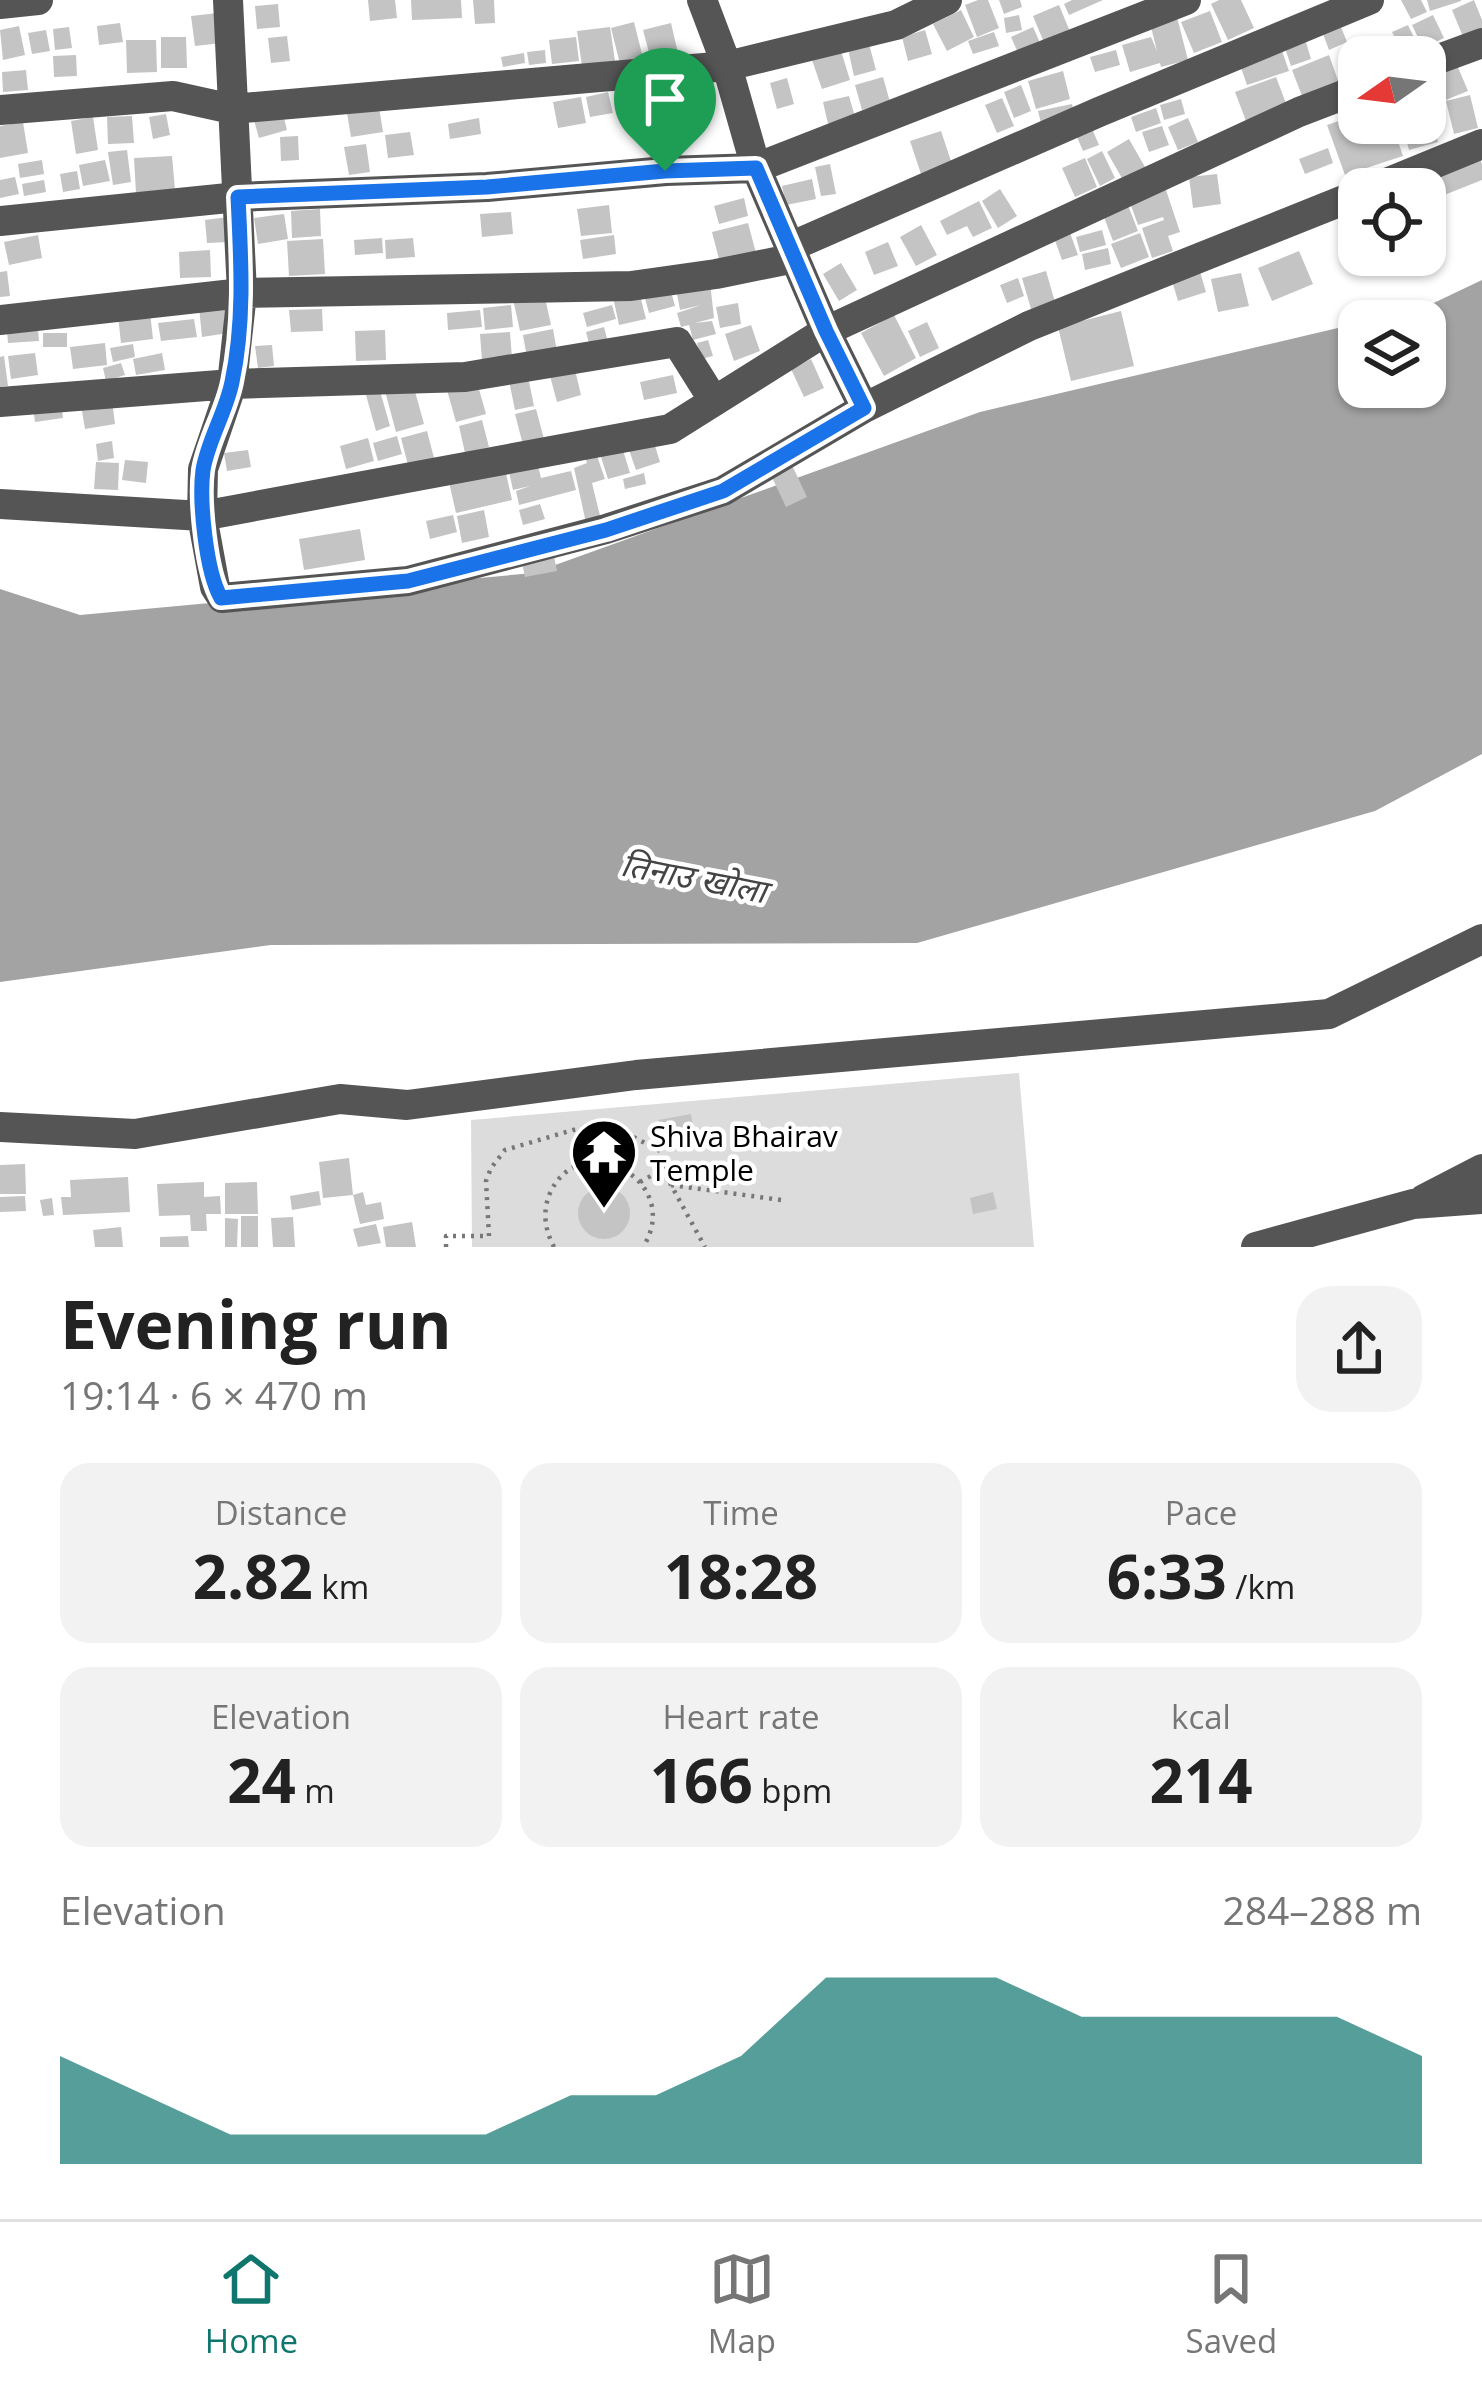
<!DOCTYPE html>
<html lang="en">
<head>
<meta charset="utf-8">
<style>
	:root { --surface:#fff; --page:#f2f2f2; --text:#222; --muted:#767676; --line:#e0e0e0; --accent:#0f766e }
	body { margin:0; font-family:"Open Sans","Noto Sans Devanagari",sans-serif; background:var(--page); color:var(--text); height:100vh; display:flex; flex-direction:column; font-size:45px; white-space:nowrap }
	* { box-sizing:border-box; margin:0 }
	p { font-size:39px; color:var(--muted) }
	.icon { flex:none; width:66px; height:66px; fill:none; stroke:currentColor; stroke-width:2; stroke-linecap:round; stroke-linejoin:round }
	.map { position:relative; height:1247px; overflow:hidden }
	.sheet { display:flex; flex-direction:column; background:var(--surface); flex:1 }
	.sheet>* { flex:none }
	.needle { width:78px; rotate:256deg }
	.controls { position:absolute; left:1338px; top:36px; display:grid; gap:24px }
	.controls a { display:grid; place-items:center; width:108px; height:108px; border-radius:24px; background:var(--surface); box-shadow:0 3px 9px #0004; font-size:60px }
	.pin { position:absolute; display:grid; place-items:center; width:102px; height:102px; color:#fff; margin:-123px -51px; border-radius:50% 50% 50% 0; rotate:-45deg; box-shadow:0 0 12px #0007 }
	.pin .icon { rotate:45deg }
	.round { display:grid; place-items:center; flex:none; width:126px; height:126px; border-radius:36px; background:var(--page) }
	.summary { display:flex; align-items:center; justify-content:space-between; height:204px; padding:0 60px }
	h1 { font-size:66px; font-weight:700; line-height:90px }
	.metrics { display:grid; grid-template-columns:repeat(3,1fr); gap:18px; height:204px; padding:12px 60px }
	.metrics div { display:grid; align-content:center; border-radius:30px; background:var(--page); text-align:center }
	.metrics b { font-size:60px; font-weight:700 }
	.metrics small { font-size:33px; font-weight:400 }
	.metrics p { font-size:33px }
	.chart { height:336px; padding:24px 60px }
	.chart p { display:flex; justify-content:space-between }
	.chart svg { width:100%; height:216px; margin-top:12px; fill:var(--accent); opacity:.7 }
	.menu { display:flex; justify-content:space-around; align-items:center; height:168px; border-top:3px solid var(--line); background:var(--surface); font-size:33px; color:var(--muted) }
	.menu a { display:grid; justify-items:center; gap:6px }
	.menu .active { color:var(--accent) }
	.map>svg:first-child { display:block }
	.green { fill:#dcdcdc }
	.water { fill:#a3a3a3 }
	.building { fill:#c4c4c4 }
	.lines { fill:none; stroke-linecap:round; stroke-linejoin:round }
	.path { stroke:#777; stroke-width:4.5; stroke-dasharray:3 6; stroke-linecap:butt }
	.minor { stroke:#555; stroke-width:30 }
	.route-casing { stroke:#fff; stroke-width:24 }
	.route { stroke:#1a73e8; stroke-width:15 }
	.labels { text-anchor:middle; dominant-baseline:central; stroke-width:9; stroke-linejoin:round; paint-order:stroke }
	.poi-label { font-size:30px; fill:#000; stroke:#fff; text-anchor:start }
	.water-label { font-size:33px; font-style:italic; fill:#444; stroke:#fff }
</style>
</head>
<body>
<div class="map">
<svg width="1482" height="1247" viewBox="0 0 1482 1247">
	<rect width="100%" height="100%" fill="#fff"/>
	<path class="green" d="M1019,1073L1034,1247H472L471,1120Z"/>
	<path class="water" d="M1482,280V754L1375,811L917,943L271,945L0,982V589L80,615L533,573L980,412L1359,323V387H1425V321H1368L1421,309Z"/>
	<path class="building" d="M368,0H395L397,18L370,21Z
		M411,0H461L462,18L412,20Z
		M473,0H494L495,23L475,24Z
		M978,0H988L999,28L977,37L965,5Z
		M999,0H1020L1022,7L1004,14Z
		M1072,0H1103L1069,15L1064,4Z
		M1219,0H1241L1254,28L1228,40L1211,4Z
		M1401,0H1421L1427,12L1411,19Z
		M1427,0H1461V1L1430,11Z
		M1474,0L1482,20V32L1464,39L1452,10Z
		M278,4L280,27L257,29L255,6Z
		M1059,5L1071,34L1045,45L1033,16Z
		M961,10L974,37L947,51L933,24Z
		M1210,11L1222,42L1194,53L1181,22Z
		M218,13L222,43L195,46L191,16Z
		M1019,15L1022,30L1006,33L1004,18Z
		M1433,15L1444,38L1423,48L1412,25Z
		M1177,17L1188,60L1161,67L1160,63L1130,72L1122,45L1151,37L1157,51L1150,23Z
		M634,22L643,58L620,64L611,28Z
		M120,23L123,42L99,45L97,26Z
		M671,23L678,53L651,60L643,30Z
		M1408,25L1421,52L1412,57H1405L1392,32Z
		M19,26L25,55L3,60L0,30Z
		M69,27L72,48L55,50L53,29Z
		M610,27L615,61L582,66L577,31Z
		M1033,27L1041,45L1019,55L1011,37Z
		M1341,27L1347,42L1329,50L1323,34Z
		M46,30L50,51L32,54L28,33Z
		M925,30L932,54L908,61L902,37Z
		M994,32L999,46L973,54L968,41Z
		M287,36L290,61L271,63L268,38Z
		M161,37H186L187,68H161Z
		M576,37L579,61L552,64L549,40Z
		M1305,39L1311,59L1291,66L1284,45Z
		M1374,39L1381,57H1356L1352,48Z
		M126,40H156L157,72L127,73Z
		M869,44L876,70L854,76L848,49Z
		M1280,45L1289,71L1247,85L1238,59Z
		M545,50L546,63L529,65L527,52Z
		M1116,50L1120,65L1095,72L1090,57Z
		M841,51L850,80L822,89L812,60Z
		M524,53L525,63L503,67L501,57Z
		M76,55L77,76L54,77L53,56Z
		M1329,55L1340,86L1304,101L1292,70Z
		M1457,65L1468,91L1426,108L1425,78Z
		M26,70L28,90L3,92L2,72Z
		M1063,71L1070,99L1036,109L1028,81Z
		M883,77L890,102L862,110L855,85Z
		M1276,77L1287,106L1246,121L1235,92Z
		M787,78L794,104L777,109L770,83Z
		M1021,85L1031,111L1014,118L1004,92Z
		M608,92L613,113L590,117L586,97Z
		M1470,95L1478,128L1454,134L1446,101Z
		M849,96L855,117L828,124L823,102Z
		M581,97L586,123L558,128L553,102Z
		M686,98L693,126L672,131L665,103Z
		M1002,98L1014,126L997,133L985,105Z
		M1181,99L1185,114L1164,120L1160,105Z
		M1072,104L1076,119L1042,127L1038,111Z
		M379,107L383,132L351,137L347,113Z
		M1156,108L1161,123L1136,132L1131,117Z
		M282,110L287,130L259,138L253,117Z
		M166,114L170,135L153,139L149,117Z
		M1359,114V123H1392L1403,156L1345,175L1327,125Z
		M1431,114L1438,142L1409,150L1402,123H1425V116Z
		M132,116L134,143L108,144L107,117Z
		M93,117L98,150L76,154L71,121Z
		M479,118L481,134L450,139L448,124Z
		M1188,118L1198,142L1178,150L1168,127Z
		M23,122L28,153L0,158V126Z
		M1090,124L1099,145L1083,151L1074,130Z
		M1162,126L1169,145L1149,152L1142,132Z
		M941,131L952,164L921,174L910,141Z
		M410,132L414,155L388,158L385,135Z
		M298,136L299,160L281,161L280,137Z
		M1129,139L1145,167L1123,180L1107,152Z
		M366,144L370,172L349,175L344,147Z
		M1328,148L1333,163L1305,174L1299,159Z
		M127,150L131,182L113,185L108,152Z
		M1102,151L1115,178L1100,186L1087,159Z
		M1477,151L1482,164V180L1429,201L1418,173Z
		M172,156L175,190L136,193L134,158Z
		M1085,158L1097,187L1075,197L1062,168Z
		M42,160L44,174L20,178L18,164Z
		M105,160L110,181L83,186L79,165Z
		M830,164L836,194L821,196L815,167Z
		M77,171L80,189L63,192L60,174Z
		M1217,174L1221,204L1193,208L1189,177Z
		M15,177L19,194L0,198V180Z
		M812,179L816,199L786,205L782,186Z
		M44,180L46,192L24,196L22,184Z
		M1165,187L1180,232L1168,236L1173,251L1152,258L1142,228L1164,220L1163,217L1138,225L1129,200Z
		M1000,189L1017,216L998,228L982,201Z
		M744,198L748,216L719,224L714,206Z
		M1126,200L1138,231L1113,241L1101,209Z
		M979,201L992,228L973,237L967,226L947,235L940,221Z
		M609,205L612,233L581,236L577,209Z
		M320,209L321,236L292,238L291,211Z
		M511,212L513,234L482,237L480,214Z
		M284,214L288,239L258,244L254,218Z
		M228,217L230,242L207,243L205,220Z
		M748,223L756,253L720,263L712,232Z
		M921,225L937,255L916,266L900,237Z
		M1068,227L1078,255L1062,260L1052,232Z
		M1102,230L1106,245L1080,252L1076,237Z
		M1140,233L1149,257L1121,268L1111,244Z
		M38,235L42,258L9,265L4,242Z
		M614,235L616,254L583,259L580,240Z
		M382,238L383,253L355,255L354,240Z
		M413,238L415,257L386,259L385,240Z
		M323,239L325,274L289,276L287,241Z
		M888,242L898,266L874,275L865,252Z
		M1108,248L1111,264L1085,270L1082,254Z
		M210,250L211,277L180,278L179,252Z
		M1299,251L1313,284L1272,301L1258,268Z
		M841,263L857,290L839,301L823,274Z
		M1198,265L1206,292L1178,301L1170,274Z
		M7,271L10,296L0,297V272Z
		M1046,271L1055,302L1031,309L1022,278Z
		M1241,273L1249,306L1218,312L1211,279Z
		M1018,278L1024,296L1007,303L1000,285Z
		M710,282L714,318L695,323L712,321L716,334L693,340L689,325L681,327L677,313L701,305L680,310L676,289Z
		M669,284L675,306L649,313L643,291Z
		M639,291L646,319L619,325L613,297Z
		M544,293L551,325L520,331L513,299Z
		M231,302L235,332L202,337L199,307Z
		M738,303L741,324L720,328L716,307Z
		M511,305L513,327L485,330L483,308Z
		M612,305L616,319L587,327L583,313Z
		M322,309L323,331L291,332L289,310Z
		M480,310L482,327L448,330L447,313Z
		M1121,311L1134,366L1071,381L1058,327Z
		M150,312L153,339L121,343L118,316Z
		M894,315L916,358L884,376L861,333Z
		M194,319L197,337L161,341L158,323Z
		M927,322L939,348L920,357L908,331Z
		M751,325L760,351L734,361L725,334Z
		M604,327L609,346L591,351L586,332Z
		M38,329L39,341L8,343L7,331Z
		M553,329L557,352L527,358L523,335Z
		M385,330L386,360L356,361L355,331Z
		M510,332L512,358L482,361L480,334Z
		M43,333H67V347H43Z
		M708,340L713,356L701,359L697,343Z
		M105,343L107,365L73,369L70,347Z
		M133,344L135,357L113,362L110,348Z
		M272,345L274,366L258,368L255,346Z
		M35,353L38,375L11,379L8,356Z
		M162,353L165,370L136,375L133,359Z
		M4,356L8,386L0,387V357Z
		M811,359L824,388L804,397L791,369Z
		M121,363L125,375L106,381L103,368Z
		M575,370L581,395L557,402L550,376Z
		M527,372L534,406L515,410L508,376Z
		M673,375L677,393L644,400L640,382Z
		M477,382L486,414L456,422L447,390Z
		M413,384L424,424L396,432L385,391Z
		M380,391L390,426L376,431L366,395Z
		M112,400L115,424L85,429L81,405Z
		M61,403L63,418L35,422L33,406Z
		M536,409L544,439L523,445L515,414Z
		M482,420L489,447L465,453L459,426Z
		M427,431L434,458L408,465L401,438Z
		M397,436L402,454L378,461L373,443Z
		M368,438L374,461L346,469L340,446Z
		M653,439L660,462L636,470L628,447Z
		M112,441L114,458L98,461L96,444Z
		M622,447L630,473L608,479L600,454Z
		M248,450L251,467L227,471L224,453Z
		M596,453L605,479L592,483L601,520L586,523L574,468L587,463L585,457Z
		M125,460L148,462L146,483L122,480Z
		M96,462L119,463L118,490L94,489Z
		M791,463L807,497L786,507L770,473Z
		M538,466L541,478L571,471L576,490L519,505L516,491L530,486L513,490L509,472Z
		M505,469L512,500L456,513L449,482Z
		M644,473L646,484L625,489L623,479Z
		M540,504L545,519L523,525L519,510Z
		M484,510L489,537L462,543L457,516Z
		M453,515L457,532L430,539L426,521Z
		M360,529L365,560L304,570L299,539Z
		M553,551L557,571L525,577L521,558Z
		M691,1114L694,1133L661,1139L658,1120Z
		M349,1158L353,1195L363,1192L366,1205L381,1202L384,1219L360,1224L353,1195L323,1198L319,1162Z
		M25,1164L26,1194H0V1165Z
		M128,1177L130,1212L63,1215L61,1197H71L70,1180Z
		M204,1182V1197L220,1196L221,1214H206L207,1231H191L190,1215L159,1216L157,1184Z
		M257,1182L258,1214H225V1183Z
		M578 1213a26 26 0 1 1 52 0a26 26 0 1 1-52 0Z
		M319,1191L321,1205L292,1210L290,1196Z
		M993,1192L997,1209L973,1214L970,1198Z
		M25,1196L26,1211L0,1212V1197Z
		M52,1198L54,1215L43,1216L40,1200Z
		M241,1216H258V1247H241Z
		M293,1217L295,1247H273L271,1218Z
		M225,1218L238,1219L237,1247H225Z
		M412,1222L416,1247H386L383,1227Z
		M376,1224L381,1243L358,1247L353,1229Z
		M121,1227L123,1247H95L93,1230Z
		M188,1236L189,1247H160V1237Z"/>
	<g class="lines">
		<path class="path" d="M640,1182L665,1168
			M671,1185L781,1200
			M446,1247V1236H489L486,1181L491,1168L505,1150L573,1130L596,1127L626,1133L660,1151L671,1185L705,1247
			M554,1247C545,1230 542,1212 550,1193C581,1125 685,1181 643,1247"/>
		<path class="minor" d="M228,0L242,293L232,384L203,469L202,516L215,587L222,598L408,581L606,529L723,491L864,408L1029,326L1359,194
			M702,0L727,66L756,168L826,331L864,408
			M0,4L38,0
			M1425,64L1482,43
			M0,110L173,96L232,109L727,66L896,25L947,0
			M1372,189L1482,144
			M0,221L238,197L487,187L666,171L756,168L1186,0
			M790,247L1099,112L1369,0
			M0,320L242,293L631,286L716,274L795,258
			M0,402L232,384L465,377L677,342L714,401
			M0,504L202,516L670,429L826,331L1299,112L1359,89
			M0,1127L135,1134L340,1099L407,1105L636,1075L1329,1014L1482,939
			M1424,1199L1482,1169
			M1256,1247L1413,1204L1482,1199"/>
	</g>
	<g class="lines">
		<g class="route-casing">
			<path id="route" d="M756,168L826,331L864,408L723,491L606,530L408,581L221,598C206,572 199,501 203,470C208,440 226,412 232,382C245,321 241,259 238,197L487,187L665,171Z"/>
		</g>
		<use href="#route" class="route"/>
	</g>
	<defs>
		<g id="temple-pin" transform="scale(3.45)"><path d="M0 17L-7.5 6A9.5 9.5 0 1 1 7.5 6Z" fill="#000" stroke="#fff"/><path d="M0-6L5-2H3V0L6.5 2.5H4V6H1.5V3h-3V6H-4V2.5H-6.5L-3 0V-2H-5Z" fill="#fff"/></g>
	</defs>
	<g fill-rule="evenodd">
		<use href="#temple-pin" x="604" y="1152"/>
	</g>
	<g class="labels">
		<g class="poi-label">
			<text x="650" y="1135">Shiva Bhairav<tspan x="650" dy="34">Temple</tspan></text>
		</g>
		<g class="water-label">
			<text transform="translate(694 877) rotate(11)">तिनाउ खोला</text>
		</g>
	</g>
</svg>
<div class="controls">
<a><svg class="needle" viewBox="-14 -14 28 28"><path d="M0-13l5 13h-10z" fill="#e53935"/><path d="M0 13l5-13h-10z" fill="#767676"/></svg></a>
<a><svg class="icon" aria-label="locate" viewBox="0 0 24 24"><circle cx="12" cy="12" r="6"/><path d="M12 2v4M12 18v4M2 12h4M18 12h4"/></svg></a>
<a><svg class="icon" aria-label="layers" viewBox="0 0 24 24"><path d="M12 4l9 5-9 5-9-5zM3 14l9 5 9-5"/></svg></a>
</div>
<div class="pin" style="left:665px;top:171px;background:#1e9e55"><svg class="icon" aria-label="arrive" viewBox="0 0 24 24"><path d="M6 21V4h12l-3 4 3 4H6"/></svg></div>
</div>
<section class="sheet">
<div class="summary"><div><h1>Evening run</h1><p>19:14 · 6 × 470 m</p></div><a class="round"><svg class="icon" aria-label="share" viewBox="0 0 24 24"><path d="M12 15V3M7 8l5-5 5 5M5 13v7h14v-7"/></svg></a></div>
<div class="metrics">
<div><p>Distance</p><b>2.82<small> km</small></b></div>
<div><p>Time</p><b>18:28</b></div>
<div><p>Pace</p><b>6:33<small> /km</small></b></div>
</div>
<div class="metrics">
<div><p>Elevation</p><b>24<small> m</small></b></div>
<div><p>Heart rate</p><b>166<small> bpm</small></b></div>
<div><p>kcal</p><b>214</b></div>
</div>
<div class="chart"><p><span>Elevation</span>284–288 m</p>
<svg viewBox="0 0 160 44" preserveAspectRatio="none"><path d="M0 44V22L10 30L20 38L30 38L40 38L50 38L60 30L70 30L80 22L90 6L100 6L110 6L120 14L130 14L140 14L150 14L160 22V44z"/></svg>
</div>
</section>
<nav class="menu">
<a class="active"><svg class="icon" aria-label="home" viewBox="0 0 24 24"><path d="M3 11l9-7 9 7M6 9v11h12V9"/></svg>Home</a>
<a><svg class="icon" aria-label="map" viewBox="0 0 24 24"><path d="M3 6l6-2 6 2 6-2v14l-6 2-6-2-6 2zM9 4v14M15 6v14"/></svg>Map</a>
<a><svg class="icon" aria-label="saved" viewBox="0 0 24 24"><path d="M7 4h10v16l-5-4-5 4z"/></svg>Saved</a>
</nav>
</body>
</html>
